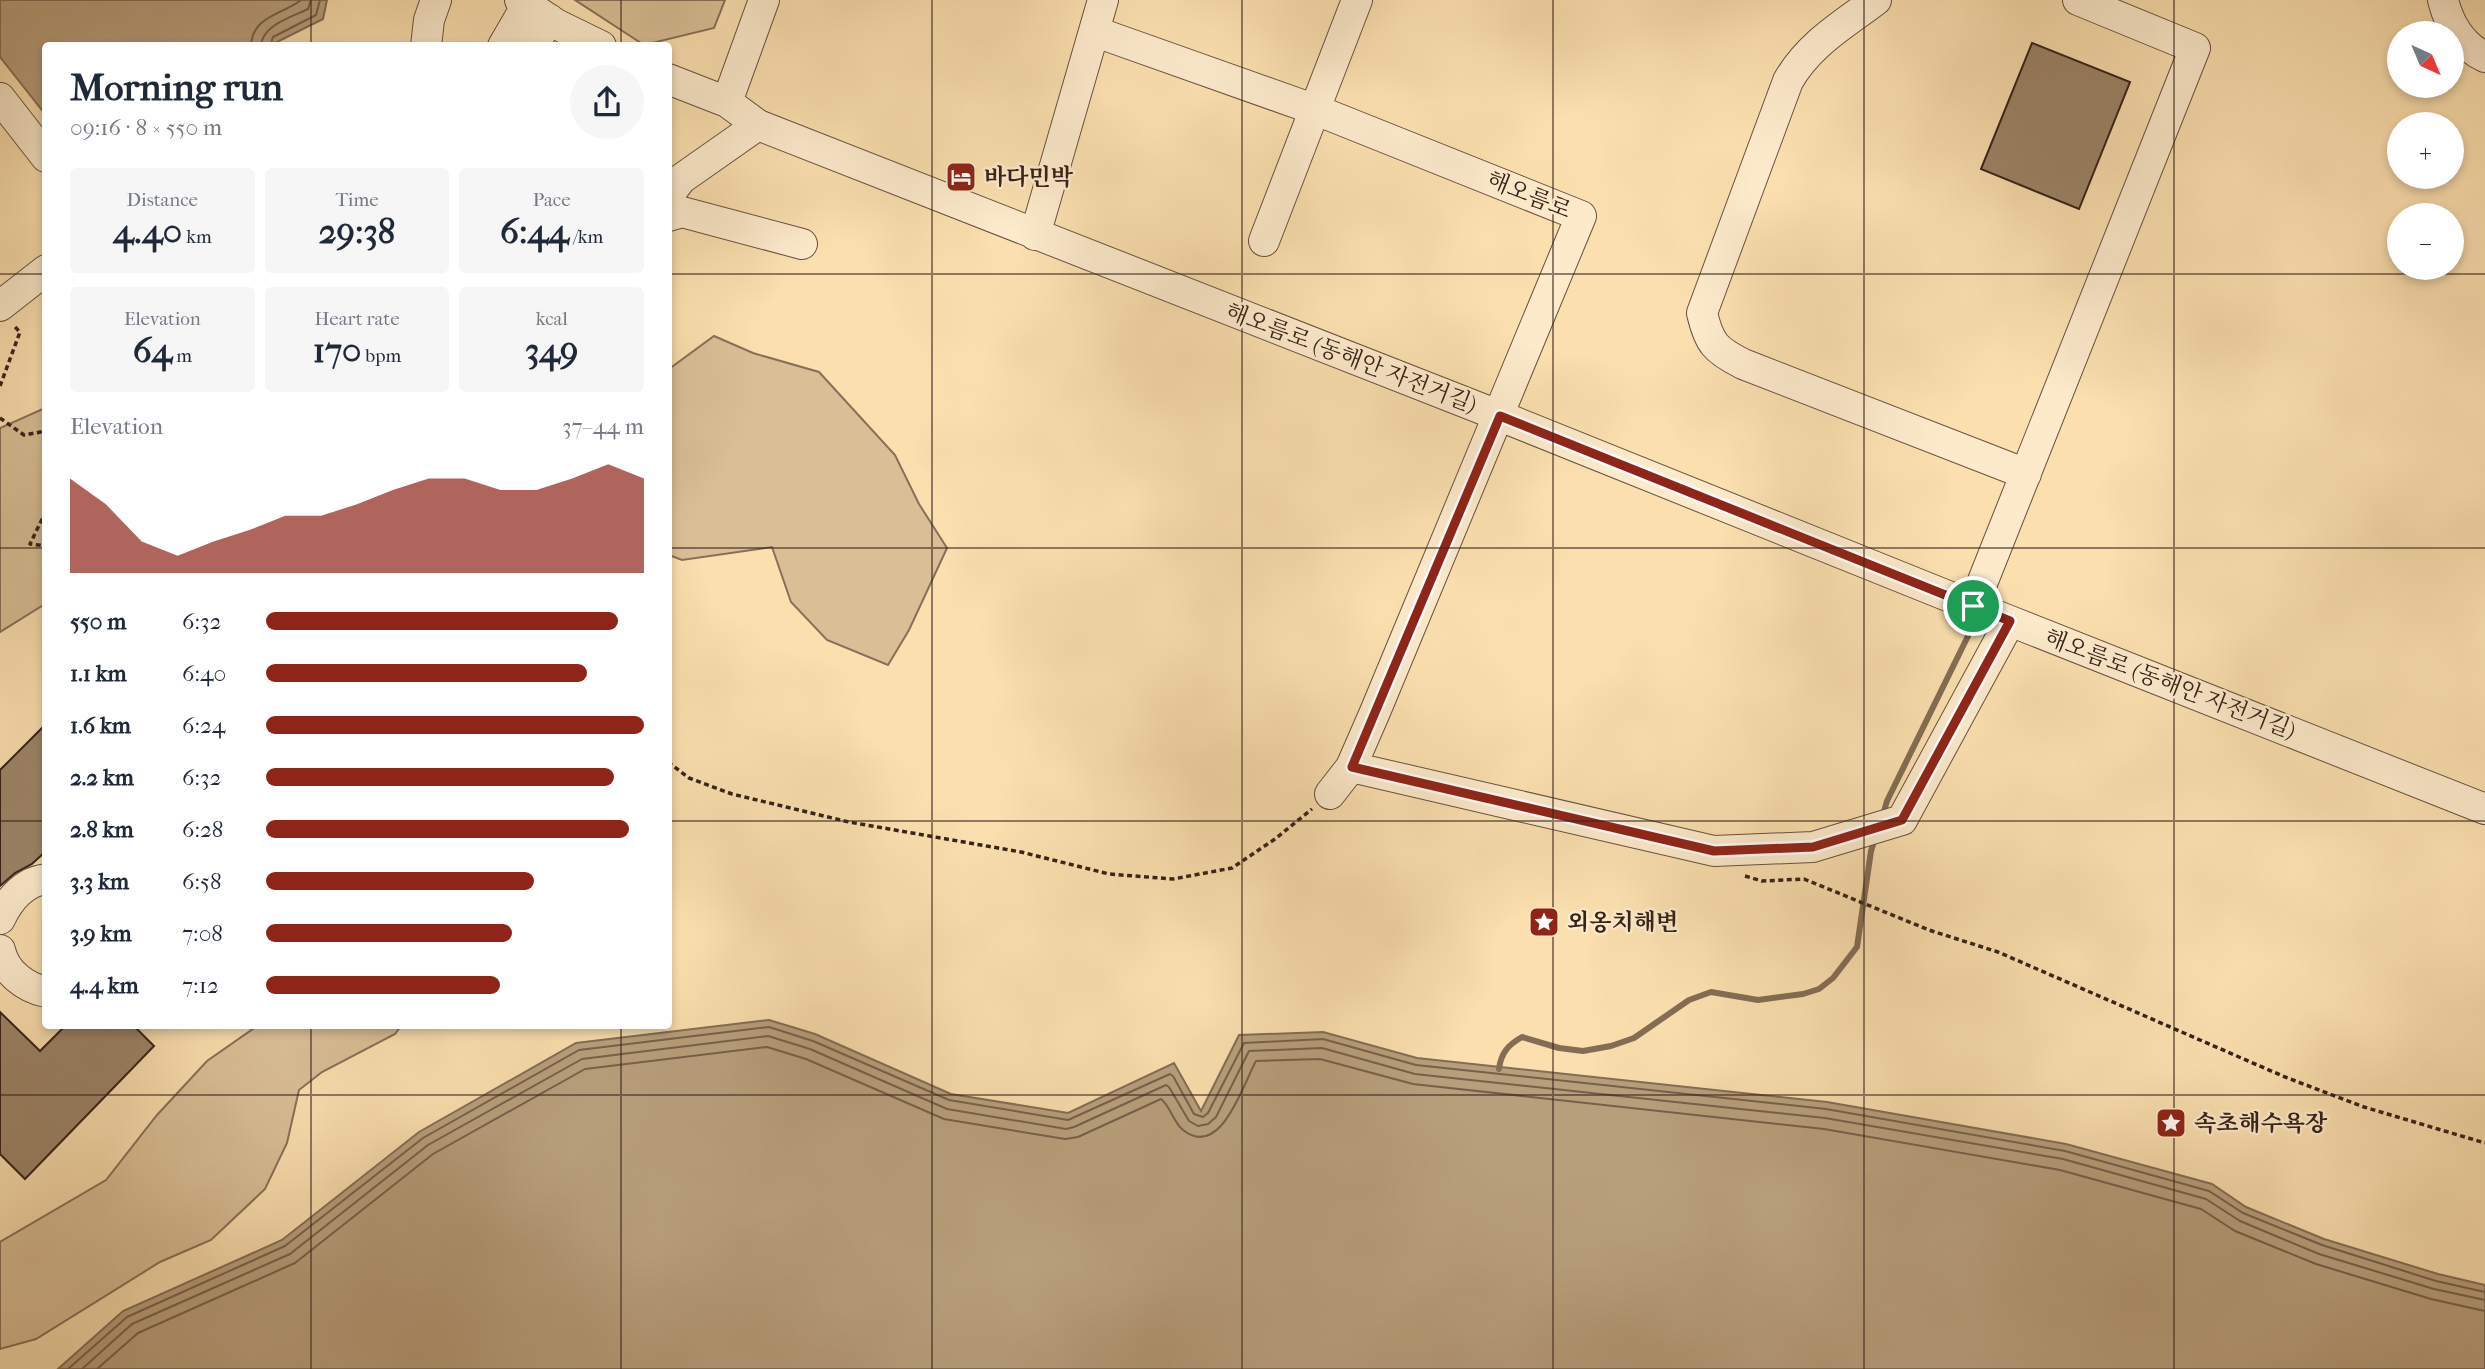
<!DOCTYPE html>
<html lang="en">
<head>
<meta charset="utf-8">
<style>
	:root { --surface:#fff; --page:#f6f6f7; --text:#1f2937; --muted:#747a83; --accent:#8f2418 }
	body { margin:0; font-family:"IM FELL French Canon","Noto Serif KR",serif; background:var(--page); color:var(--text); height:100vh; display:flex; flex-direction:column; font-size:26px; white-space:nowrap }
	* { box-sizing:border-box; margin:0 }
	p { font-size:23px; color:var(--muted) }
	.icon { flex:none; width:38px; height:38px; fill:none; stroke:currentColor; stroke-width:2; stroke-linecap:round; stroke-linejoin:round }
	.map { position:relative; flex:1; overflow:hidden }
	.panel { position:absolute; left:42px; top:42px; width:630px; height:987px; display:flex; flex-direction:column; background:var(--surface); border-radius:7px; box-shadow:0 4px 10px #0003 }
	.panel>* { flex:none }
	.needle { width:46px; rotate:136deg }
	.fabs { position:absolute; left:2387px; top:21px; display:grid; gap:14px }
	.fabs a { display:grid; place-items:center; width:77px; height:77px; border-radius:50%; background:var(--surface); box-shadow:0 4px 10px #0003; font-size:35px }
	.pin { position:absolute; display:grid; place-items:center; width:60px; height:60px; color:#fff; margin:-30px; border:4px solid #fff; border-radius:50%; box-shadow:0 2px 7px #0007 }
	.round { display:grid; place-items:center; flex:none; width:74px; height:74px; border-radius:37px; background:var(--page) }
	.overview { display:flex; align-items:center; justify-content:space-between; height:119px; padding:0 28px }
	h1 { font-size:38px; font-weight:700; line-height:52px }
	.metrics { display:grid; grid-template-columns:repeat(3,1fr); gap:10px; height:119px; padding:7px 28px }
	.metrics div { display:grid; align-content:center; border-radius:7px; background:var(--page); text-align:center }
	.metrics b { font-size:35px; font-weight:700 }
	.metrics small { font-size:19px; font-weight:400 }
	.metrics p { font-size:19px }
	.chart { height:196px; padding:14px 28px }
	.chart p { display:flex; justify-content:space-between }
	.chart svg { width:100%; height:126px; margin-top:7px; fill:var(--accent); opacity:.7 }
	ul { padding:0 28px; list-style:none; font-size:23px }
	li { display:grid; grid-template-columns:112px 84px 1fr; align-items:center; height:52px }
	li i { height:18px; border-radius:9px; background:var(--accent) }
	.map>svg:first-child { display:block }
	.green { fill:#dabf96; stroke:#887058; stroke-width:2 }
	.water { fill:#b89f7c; stroke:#846d54; stroke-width:2 }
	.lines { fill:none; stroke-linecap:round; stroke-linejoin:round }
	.shore { stroke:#77604a; stroke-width:2 }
	.stream { stroke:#846d54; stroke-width:6 }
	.building { fill:#9c8467; stroke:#362219; stroke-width:2 }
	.minor-casing { stroke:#67513e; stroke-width:32 }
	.path { stroke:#362219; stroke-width:3.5; stroke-dasharray:5 3.5; stroke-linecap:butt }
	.minor { stroke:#fceacb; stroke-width:30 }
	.route-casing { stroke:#fff; stroke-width:14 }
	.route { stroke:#8f2418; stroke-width:9 }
	.grid { fill:none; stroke:#362219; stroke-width:2; stroke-opacity:0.55 }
	.labels { text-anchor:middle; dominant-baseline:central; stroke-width:5; stroke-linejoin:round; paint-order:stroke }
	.poi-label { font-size:23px; font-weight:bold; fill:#362219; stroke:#fceacb; text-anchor:start }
	.street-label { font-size:23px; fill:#362219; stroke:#fceacb }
</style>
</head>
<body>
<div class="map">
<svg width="2485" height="1369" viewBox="0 0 2485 1369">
	<rect width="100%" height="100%" fill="#fbdfaf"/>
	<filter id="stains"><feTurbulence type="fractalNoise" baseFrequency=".00286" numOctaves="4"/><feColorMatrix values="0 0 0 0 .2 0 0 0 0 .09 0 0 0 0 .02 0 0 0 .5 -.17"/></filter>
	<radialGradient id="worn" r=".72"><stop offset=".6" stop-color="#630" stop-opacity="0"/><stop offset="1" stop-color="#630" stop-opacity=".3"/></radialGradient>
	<path class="green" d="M575,0H725L714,28L644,45Z
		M714,336L753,353L819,372L895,455L919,504L947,548L909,630L888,665L827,640L791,602L772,547L682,560L669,555V369Z
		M45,408V604L0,632V428Z
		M257,1026H401L395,1034L322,1072L299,1090L287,1143L265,1189L211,1240L160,1262L36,1339L0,1349V1242L106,1180L157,1115L207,1061Z"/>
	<path class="water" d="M0,0H327L323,19L271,45L46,46L45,114L0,57Z
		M769,1020L815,1034L951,1094L1068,1113L1174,1063L1201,1111L1239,1035L1323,1032L1417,1058L1827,1102L2066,1144L2212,1184L2246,1207L2324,1239L2438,1274L2485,1285V1369H58L123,1311L282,1240L419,1132L576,1043Z"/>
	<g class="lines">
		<path class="shore" d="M251,46C252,16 282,15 301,0
			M261,46C262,25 292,17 308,9L311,0
			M270,46L273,37L316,15L320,0
			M68,1369L127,1317L285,1246L423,1138L579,1050L769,1027L813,1041L949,1100L1068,1120L1170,1074L1173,1076L1194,1114L1203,1117L1208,1113L1244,1043L1323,1039L1416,1065L1826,1109L2065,1151L2209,1191L2243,1213L2322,1245L2436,1281L2485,1292
			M82,1369L132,1324L290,1254L428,1145L582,1059L768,1036L810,1049L947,1109L1066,1129L1074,1127L1166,1085L1169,1087L1189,1121L1198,1126L1208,1124L1216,1117L1249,1051L1322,1048L1415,1074L1825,1118L2063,1159L2206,1199L2240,1221L2319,1254L2434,1289L2485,1300
			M97,1369L138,1333L295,1263L433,1154L585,1069L767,1047L806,1059L944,1119L1065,1139L1078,1137L1161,1099C1171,1107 1173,1122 1183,1130C1221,1160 1243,1084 1256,1061L1320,1059L1413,1084L1824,1129L2060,1170L2201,1209L2235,1231L2316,1264L2431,1299L2485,1311"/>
		<path class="stream" d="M1882,818L1887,801L1968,636
			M1499,1069C1501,1053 1508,1045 1522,1037L1559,1048L1583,1051L1611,1046L1634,1038L1689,1000L1711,992L1758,1000L1803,994L1819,989L1833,978L1857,947L1871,851L1875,838"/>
	</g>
	<path class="building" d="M2032,43L2130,82L2079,209L1981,169Z
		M46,724V851L32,864L15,873L0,886V770Z
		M0,1012L40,1051L65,1026H134L154,1046L25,1179L0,1154Z"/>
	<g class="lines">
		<g class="minor-casing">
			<path id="minor" d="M520,0L556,24L601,46
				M1876,0C1843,25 1809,44 1788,81L1702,313C1709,343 1715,350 1743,364L2026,474
				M2443,0C2449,24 2462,46 2485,57
				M1096,32L1316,110L1581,216L1375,712L1351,767L1330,794
				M426,46L429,20L436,0
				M503,46L527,5
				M533,46L549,19
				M668,79L727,102L758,125L1500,416L2010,621L2485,809
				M0,98L46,157
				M727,102L764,0
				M668,196L681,179L758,125
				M668,216L682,212L802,244
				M1035,235L1103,0
				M1264,241L1357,0
				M0,306L46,270
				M1973,606L2195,48L2078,0
				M1351,767L1714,851L1813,847L1902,820L2010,621
				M0,919C9,900 23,882 46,879
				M0,950C5,972 24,987 46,992"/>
		</g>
		<path class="path" d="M0,386L20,332L13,325
			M0,418L24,435L46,431
			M46,511L30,544L46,546
			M668,762L689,778L732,794L849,822L1021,852L1109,874L1173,879L1232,868L1275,839L1312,809
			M1745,876L1762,881L1804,879L1929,930L1998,952L2285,1077L2364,1107L2485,1143"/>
		<use href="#minor" class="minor"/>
	</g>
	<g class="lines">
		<g class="route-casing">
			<path id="route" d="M1500,416L2010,621L1902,820L1813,847L1714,851L1352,767Z"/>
		</g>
		<use href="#route" class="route"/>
	</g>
	<path class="grid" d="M311,0V46M621,0V46M932,0V1369M1242,0V1369M1553,0V1369M1864,0V1369M2174,0V1369M0,274H46M668,274H2485M0,548H46M668,548H2485M0,821H46M668,821H2485M311,1026V1369M621,1026V1369M0,1095H2485"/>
	<defs>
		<g id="hotel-square" transform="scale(1.575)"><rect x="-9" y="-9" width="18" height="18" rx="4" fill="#8f2418" stroke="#fceacb"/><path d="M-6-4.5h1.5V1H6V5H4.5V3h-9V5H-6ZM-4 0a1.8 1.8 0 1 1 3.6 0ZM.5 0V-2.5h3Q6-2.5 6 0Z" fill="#fff"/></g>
		<g id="sight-square" transform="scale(1.575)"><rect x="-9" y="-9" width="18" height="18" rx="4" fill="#8f2418" stroke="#fceacb"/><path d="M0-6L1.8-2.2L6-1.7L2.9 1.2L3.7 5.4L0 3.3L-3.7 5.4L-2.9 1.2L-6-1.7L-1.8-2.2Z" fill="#fff"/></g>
	</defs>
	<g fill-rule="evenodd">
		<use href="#hotel-square" x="961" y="177"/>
		<use href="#sight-square" x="1544" y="922"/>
		<use href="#sight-square" x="2171" y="1123"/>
	</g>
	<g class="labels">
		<g class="poi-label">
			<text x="984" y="177">바다민박</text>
			<text x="1567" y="922">외옹치해변</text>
			<text x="2194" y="1123">속초해수욕장</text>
		</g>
		<g class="street-label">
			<text transform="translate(1529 195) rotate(22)">해오름로</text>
			<text transform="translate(1351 358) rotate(21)">해오름로 (동해안 자전거길)</text>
			<text transform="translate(2170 684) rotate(21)">해오름로 (동해안 자전거길)</text>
		</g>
	</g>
	<rect width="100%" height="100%" filter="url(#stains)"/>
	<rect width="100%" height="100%" fill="url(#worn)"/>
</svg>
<div class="fabs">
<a><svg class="needle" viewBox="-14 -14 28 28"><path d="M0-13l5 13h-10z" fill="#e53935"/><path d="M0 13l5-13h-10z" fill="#747a83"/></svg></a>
<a>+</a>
<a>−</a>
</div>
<div class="pin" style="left:1973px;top:606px;background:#1e9e55"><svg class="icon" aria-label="arrive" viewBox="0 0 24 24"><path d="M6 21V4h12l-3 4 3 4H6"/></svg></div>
<section class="panel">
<div class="overview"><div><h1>Morning run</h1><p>09:16 · 8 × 550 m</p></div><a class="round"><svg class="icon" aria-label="share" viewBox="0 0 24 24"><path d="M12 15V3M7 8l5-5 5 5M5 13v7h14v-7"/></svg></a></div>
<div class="metrics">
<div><p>Distance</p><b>4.40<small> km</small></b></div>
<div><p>Time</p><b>29:38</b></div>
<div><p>Pace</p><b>6:44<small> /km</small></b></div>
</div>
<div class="metrics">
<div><p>Elevation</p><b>64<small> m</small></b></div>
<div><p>Heart rate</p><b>170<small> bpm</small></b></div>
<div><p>kcal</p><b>349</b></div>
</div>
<div class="chart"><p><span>Elevation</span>37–44 m</p>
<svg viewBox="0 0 160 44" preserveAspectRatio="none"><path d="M0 44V11L10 20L20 33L30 38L40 33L50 29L60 24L70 24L80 20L90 15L100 11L110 11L120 15L130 15L140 11L150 6L160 11V44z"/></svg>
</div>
<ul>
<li><b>550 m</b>6:32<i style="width:93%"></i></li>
<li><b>1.1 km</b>6:40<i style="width:85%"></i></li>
<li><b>1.6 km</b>6:24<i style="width:100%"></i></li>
<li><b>2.2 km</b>6:32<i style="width:92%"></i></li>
<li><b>2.8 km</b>6:28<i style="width:96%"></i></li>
<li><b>3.3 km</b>6:58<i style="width:71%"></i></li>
<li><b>3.9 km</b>7:08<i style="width:65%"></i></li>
<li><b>4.4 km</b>7:12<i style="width:62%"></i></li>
</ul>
</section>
</div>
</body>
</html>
